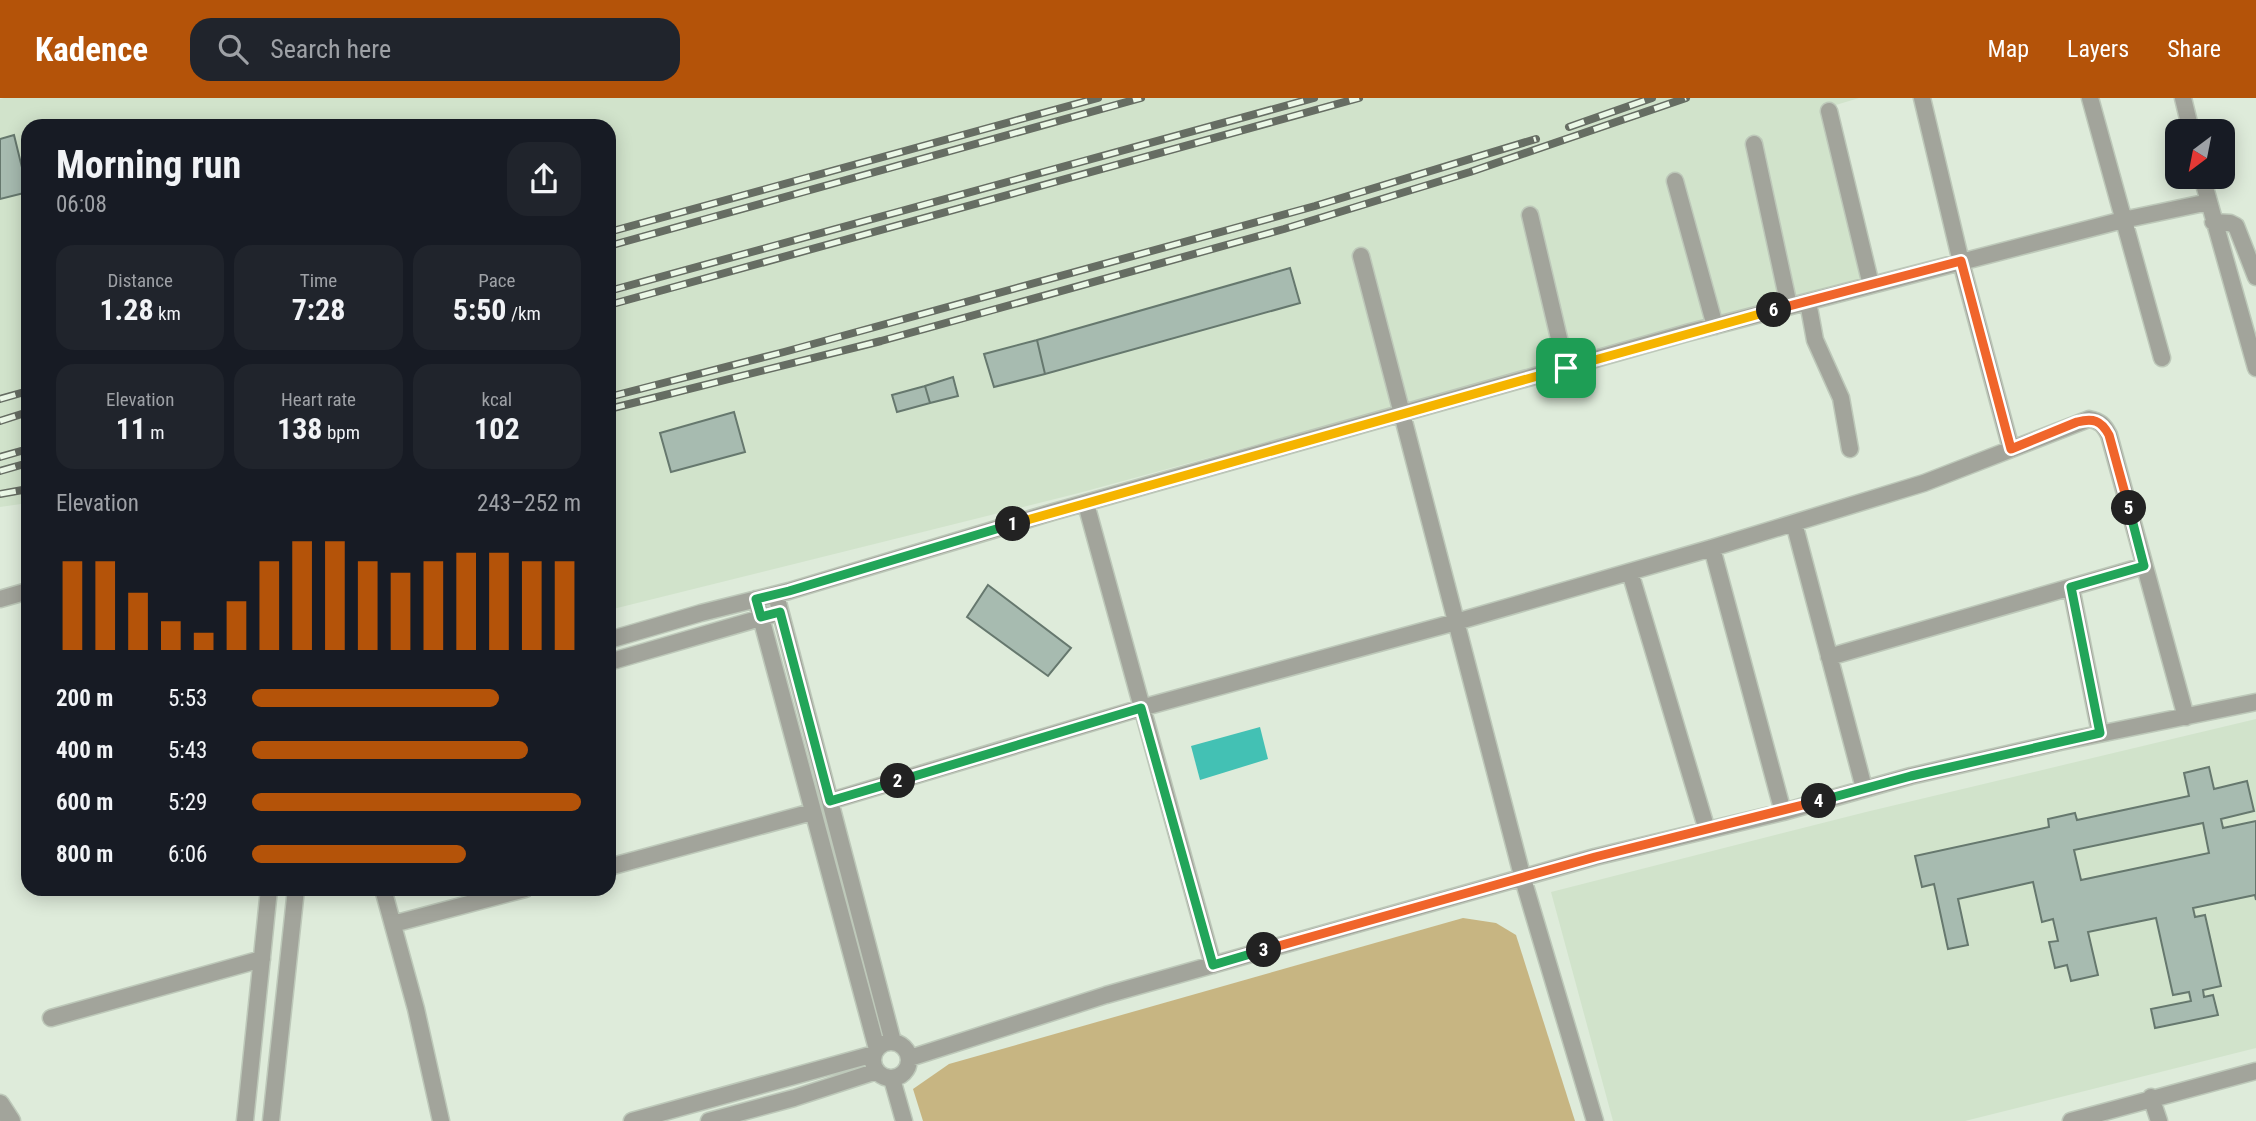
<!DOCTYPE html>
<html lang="en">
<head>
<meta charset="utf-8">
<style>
	:root { --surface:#171b24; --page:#20242c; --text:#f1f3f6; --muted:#9ea1a6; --accent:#b45309 }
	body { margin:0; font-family:"Roboto Condensed",sans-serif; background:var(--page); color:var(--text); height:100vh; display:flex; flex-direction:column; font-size:26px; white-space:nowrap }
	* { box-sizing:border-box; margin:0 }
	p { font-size:23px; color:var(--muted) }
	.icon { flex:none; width:38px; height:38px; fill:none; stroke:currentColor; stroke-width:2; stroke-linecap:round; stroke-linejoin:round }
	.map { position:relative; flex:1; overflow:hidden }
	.sheet { position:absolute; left:21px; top:21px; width:595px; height:777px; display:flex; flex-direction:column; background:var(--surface); border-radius:21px; box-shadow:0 4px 18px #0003 }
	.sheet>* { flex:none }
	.needle { width:46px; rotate:212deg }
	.fabs { position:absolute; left:2165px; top:21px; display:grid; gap:14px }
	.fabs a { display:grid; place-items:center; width:70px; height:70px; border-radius:14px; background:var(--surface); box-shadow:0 4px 18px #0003; font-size:35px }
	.pin { position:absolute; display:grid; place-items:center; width:60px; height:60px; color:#fff; margin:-30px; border-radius:14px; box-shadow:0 4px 10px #0006 }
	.km { position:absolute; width:35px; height:35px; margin:-18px; border-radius:50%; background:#222; color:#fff; font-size:19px; line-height:35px; text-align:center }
	.round { display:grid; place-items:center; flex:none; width:74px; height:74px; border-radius:21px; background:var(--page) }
	.overview { display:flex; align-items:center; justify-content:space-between; height:119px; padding:0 35px }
	h1 { font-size:38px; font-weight:700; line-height:52px }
	.figures { display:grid; grid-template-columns:repeat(3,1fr); gap:10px; height:119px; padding:7px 35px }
	.figures div { display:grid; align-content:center; border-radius:18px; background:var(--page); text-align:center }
	.figures b { font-size:30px; font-weight:700 }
	.figures small { font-size:19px; font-weight:400 }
	.figures p { font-size:19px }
	.chart { height:196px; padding:14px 35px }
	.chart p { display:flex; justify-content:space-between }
	.chart svg { width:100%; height:126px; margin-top:7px; stroke:var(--accent); stroke-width:6 }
	ul { padding:0 35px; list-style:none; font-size:23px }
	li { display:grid; grid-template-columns:112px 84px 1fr; align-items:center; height:52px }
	li i { height:18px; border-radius:9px; background:var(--accent) }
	header { display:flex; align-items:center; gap:42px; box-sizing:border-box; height:98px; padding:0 35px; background:var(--accent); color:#fff }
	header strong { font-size:33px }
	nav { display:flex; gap:38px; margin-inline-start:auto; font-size:24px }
	.search { width:490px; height:63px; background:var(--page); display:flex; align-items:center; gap:18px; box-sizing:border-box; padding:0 24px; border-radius:21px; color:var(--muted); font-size:26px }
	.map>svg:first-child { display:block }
	.built { fill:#d1e3cb }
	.green { fill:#c7b582 }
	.water { fill:#43c1b4 }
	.building { fill:#a7bbb0; stroke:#66786e; stroke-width:2; fill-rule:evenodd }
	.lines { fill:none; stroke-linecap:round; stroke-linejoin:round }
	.minor-casing { stroke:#bdc8b9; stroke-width:19 }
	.tertiary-casing { stroke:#bdc8b9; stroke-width:21 }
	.minor { stroke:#a2a49b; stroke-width:16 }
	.tertiary { stroke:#a2a49b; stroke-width:18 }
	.rail-casing { stroke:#666d63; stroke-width:8 }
	.rail { stroke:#ebf8e7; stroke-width:5; stroke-dasharray:16; stroke-linecap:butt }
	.split-1-casing { stroke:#fff; stroke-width:14 }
	.split-2-casing { stroke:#fff; stroke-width:14 }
	.split-3-casing { stroke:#fff; stroke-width:14 }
	.split-4-casing { stroke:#fff; stroke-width:14 }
	.split-5-casing { stroke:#fff; stroke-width:14 }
	.split-6-casing { stroke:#fff; stroke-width:14 }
	.split-7-casing { stroke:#fff; stroke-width:14 }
	.split-1 { stroke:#f5b400; stroke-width:9 }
	.split-2 { stroke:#22a559; stroke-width:9 }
	.split-3 { stroke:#22a559; stroke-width:9 }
	.split-4 { stroke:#f0652b; stroke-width:9 }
	.split-5 { stroke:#22a559; stroke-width:9 }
	.split-6 { stroke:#f0652b; stroke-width:9 }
	.split-7 { stroke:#f5b400; stroke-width:9 }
</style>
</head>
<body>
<header>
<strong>Kadence</strong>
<div class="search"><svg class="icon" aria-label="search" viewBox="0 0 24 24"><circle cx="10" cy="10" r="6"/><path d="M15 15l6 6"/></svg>Search here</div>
<nav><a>Map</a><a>Layers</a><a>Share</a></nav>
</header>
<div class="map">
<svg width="2256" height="1023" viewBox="0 0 2256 1023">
	<rect width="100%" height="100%" fill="#deebda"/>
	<path class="built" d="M4,0H1859L1826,10L1874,179L1079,395L609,512V28H28V405L0,409V1Z
		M2256,621V950L1965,1023H1613L1551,794L1866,714Z"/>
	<path class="green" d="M1463,820L1496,825L1516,837L1575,1023H923L913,991L949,966Z"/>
	<path class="water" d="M1260,629L1268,661L1200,682L1191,648Z"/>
	<path class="building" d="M14,37L28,94L0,101V41Z
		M1290,170L1300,205L1045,276L1037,242Z
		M1037,242L1045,276L994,289L984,256Z
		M953,279L958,298L930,305L925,288Z
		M925,288L930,305L897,314L892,297Z
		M734,314L745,354L671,374L660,335Z
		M988,487L1071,550L1048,578L967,519Z
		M2209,669L2214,691L2247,683L2254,713L2221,721L2223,730L2256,723V802L2255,797L2193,810L2195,819L2205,817L2221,888L2203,892L2204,899L2213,897L2218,917L2155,930L2151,911L2191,903L2189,894L2173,897L2156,820L2088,834L2098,877L2071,883L2067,867L2055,870L2049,844L2058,843L2053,821L2042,824L2033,784L1958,801L1968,847L1948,851L1934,786L1922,789L1915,758L2049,729L2048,721L2075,715L2077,722L2189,698L2184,675ZM2203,725L2209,755L2081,782L2074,752Z"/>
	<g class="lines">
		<g class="minor-casing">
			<path id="minor" d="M1922,0L1961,164L2011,351
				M2090,0L2162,260
				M2183,0L2191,33
				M1829,13L1871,187
				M1754,46L1789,208
				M2202,79L2256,270
				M1675,83L1715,228
				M1530,117L1566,270
				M2213,124L2230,125L2236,128L2256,179
				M1361,158L1523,781L1595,1023
				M1808,204L1815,242L1841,300L1850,351
				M1086,406L1213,867
				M1794,425L1864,690
				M1712,450L1783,714
				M1630,474L1707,732
				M2071,489L2100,635
				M776,497L893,944
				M0,501L28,493
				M756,501L877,951
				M609,542L701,515L789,493L1053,414L1687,235L2123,122L2209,104
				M1829,559L2144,468
				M609,564L771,517
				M830,703L1141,610L1456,524L1712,450L1924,385L2089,321C2100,323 2104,327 2109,337L2186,619
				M609,769L812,714
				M383,791L416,911L441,1023
				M393,826L525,791
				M51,920L262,861
				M873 962a18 18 0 1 1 36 0a18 18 0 1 1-36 0Z
				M910,960L1106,897L1595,759L1783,714L1911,678L2060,644L2256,604
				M892,981L904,1023
				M2151,999L2159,1023
				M245,1023L269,791
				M271,1023L296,791
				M632,1023L874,956
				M709,1023L794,1000L877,973
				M2071,1023L2256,973"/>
		</g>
		<g class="tertiary-casing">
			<path id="tertiary" d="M0,1006L11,1023"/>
		</g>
		<use href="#minor" class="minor"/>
		<use href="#tertiary" class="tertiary"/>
		<g class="rail-casing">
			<path id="rail" d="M1569,29L1652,0
				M609,134L1098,0
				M609,148L1141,0
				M609,193L1314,0
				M609,207L1359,0
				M609,299L784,254L1315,108L1536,41
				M0,301L28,293
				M609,311L881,243L1284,131L1470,74L1686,0
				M0,323L28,314
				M0,359L28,351
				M0,373L28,365
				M0,396L28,391"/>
		</g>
		<use href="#rail" class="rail"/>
	</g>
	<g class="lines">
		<g class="split-1-casing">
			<path id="split-1" d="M1013,426L1566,270"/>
		</g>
		<g class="split-2-casing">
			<path id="split-2" d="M898,683L830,703L780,514L761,519L756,501L789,493L1013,426"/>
		</g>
		<g class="split-3-casing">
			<path id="split-3" d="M898,683L1141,610L1213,867L1264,852"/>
		</g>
		<g class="split-4-casing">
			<path id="split-4" d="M1264,852L1595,759L1819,703"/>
		</g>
		<g class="split-5-casing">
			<path id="split-5" d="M1819,703L1911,678L2100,635L2071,489L2144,468L2129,410"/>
		</g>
		<g class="split-6-casing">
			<path id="split-6" d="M1774,212L1961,163L2011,351L2077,324C2093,320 2101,322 2109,337L2129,410"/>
		</g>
		<g class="split-7-casing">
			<path id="split-7" d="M1566,270L1774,212"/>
		</g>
		<use href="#split-1" class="split-1"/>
		<use href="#split-2" class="split-2"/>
		<use href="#split-3" class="split-3"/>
		<use href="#split-4" class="split-4"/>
		<use href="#split-5" class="split-5"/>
		<use href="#split-6" class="split-6"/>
		<use href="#split-7" class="split-7"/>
	</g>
</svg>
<div class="fabs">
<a><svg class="needle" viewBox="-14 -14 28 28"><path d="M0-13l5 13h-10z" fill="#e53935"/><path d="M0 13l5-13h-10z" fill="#9ea1a6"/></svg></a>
</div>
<div class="pin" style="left:1566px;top:270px;background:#1e9e55"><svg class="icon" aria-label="arrive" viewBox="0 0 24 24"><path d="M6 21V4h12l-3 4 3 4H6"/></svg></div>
<b class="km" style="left:1013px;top:426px">1</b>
<b class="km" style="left:898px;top:683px">2</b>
<b class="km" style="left:1264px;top:852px">3</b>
<b class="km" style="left:1819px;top:703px">4</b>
<b class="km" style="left:2129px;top:410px">5</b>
<b class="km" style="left:1774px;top:212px">6</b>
<section class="sheet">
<div class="overview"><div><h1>Morning run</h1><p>06:08</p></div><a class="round"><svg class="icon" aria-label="share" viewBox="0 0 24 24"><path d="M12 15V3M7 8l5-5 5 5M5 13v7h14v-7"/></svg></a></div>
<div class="figures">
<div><p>Distance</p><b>1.28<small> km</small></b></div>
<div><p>Time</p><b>7:28</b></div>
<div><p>Pace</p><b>5:50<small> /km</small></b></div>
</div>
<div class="figures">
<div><p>Elevation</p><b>11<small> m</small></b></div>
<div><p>Heart rate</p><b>138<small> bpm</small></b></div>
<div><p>kcal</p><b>102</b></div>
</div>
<div class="chart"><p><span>Elevation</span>243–252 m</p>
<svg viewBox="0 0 160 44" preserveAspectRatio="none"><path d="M5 44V13M15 44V13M25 44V24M35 44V34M45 44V38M55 44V27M65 44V13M75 44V6M85 44V6M95 44V13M105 44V17M115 44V13M125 44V10M135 44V10M145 44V13M155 44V13"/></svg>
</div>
<ul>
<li><b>200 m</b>5:53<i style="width:75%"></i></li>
<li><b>400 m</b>5:43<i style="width:84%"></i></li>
<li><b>600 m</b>5:29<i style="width:100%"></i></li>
<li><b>800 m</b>6:06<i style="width:65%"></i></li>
</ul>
</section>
</div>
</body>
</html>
